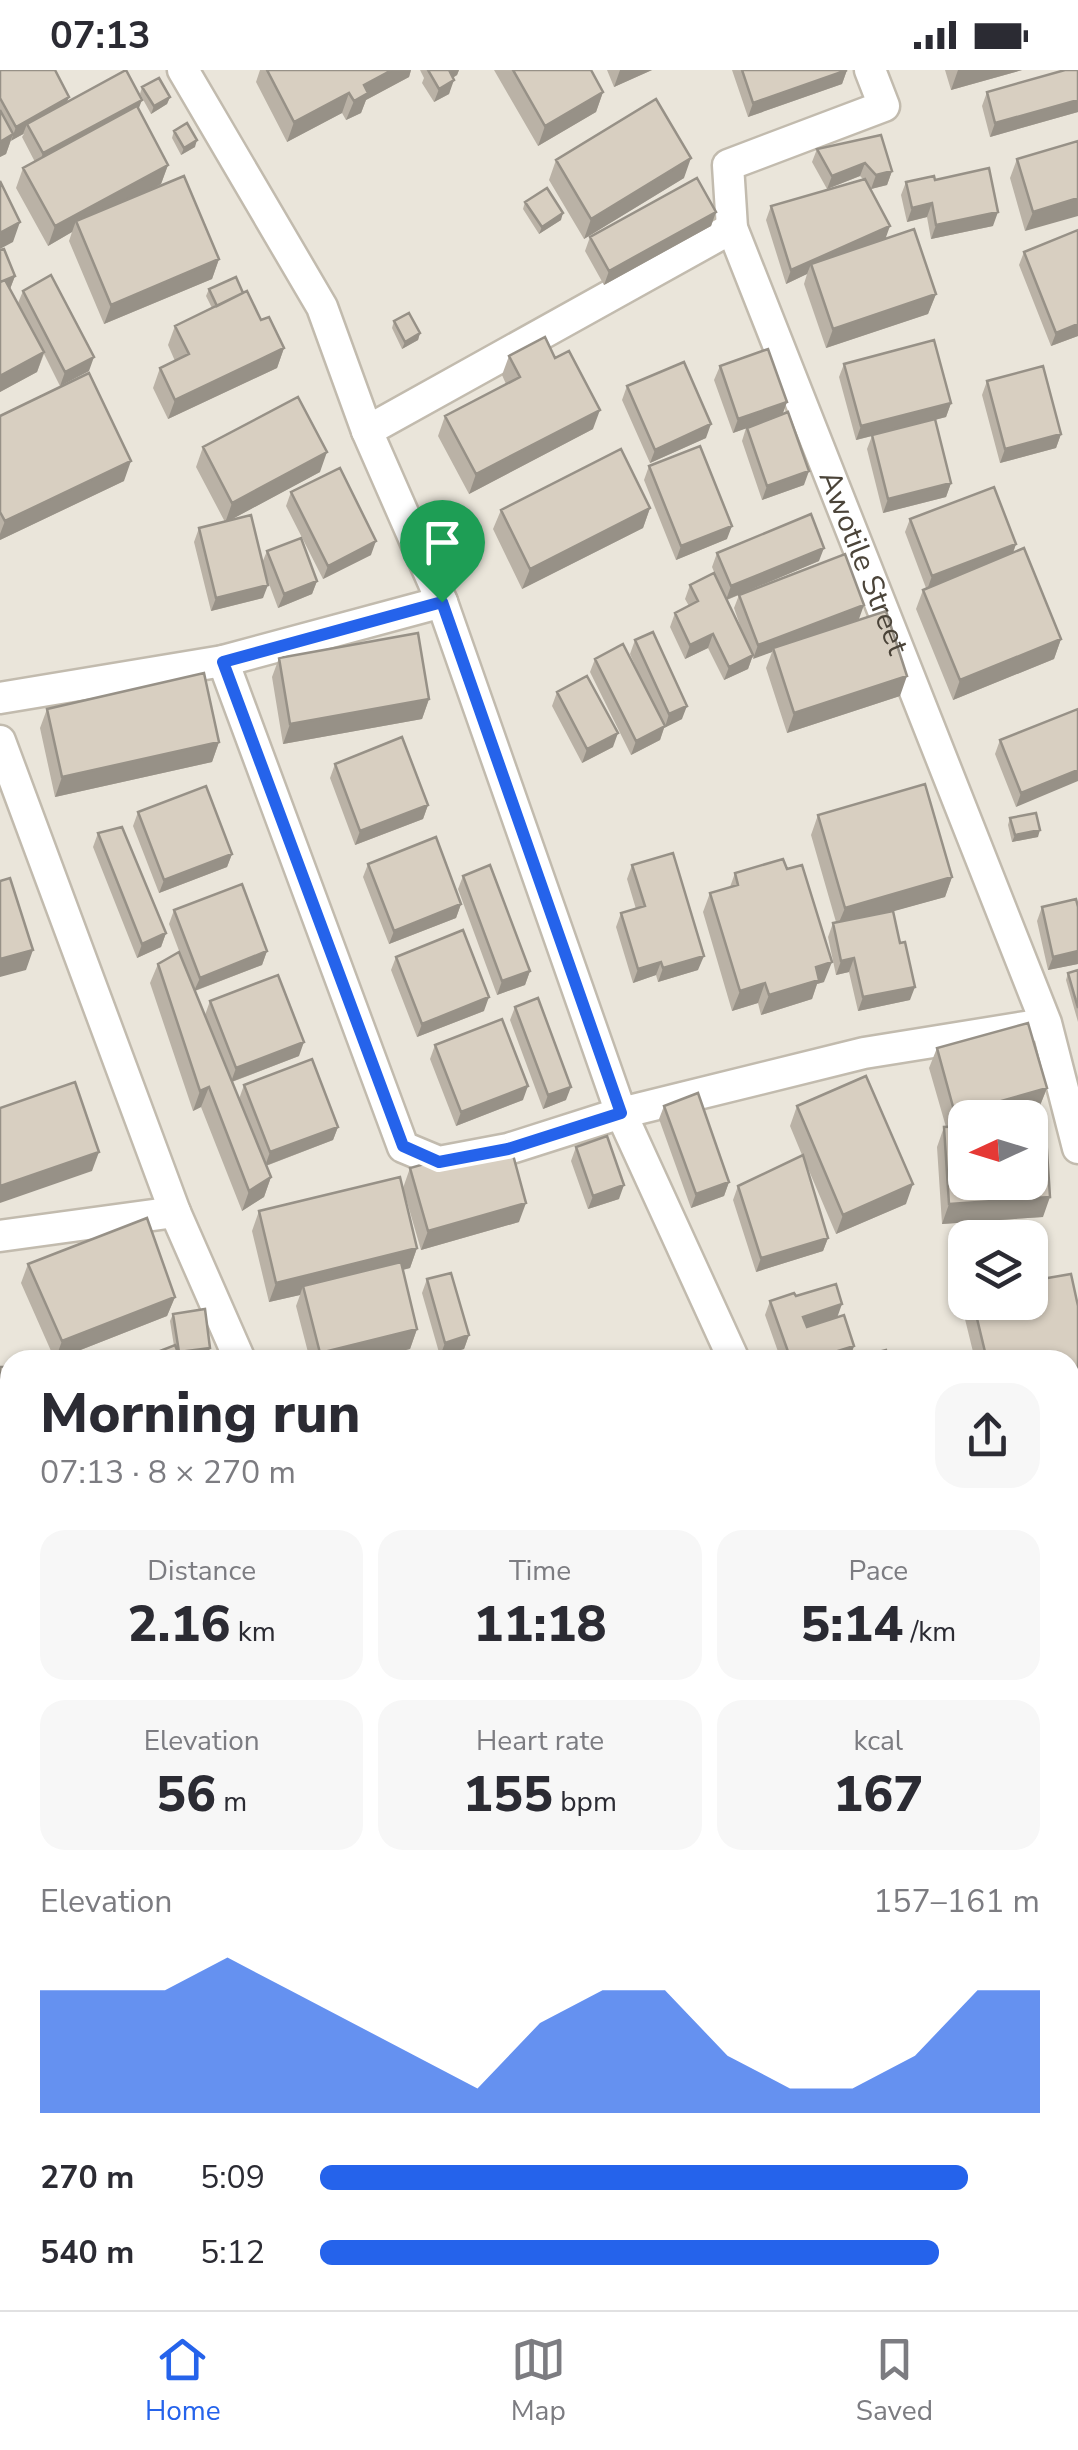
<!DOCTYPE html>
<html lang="en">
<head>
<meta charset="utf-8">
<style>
	:root { --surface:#fff; --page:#f7f7f7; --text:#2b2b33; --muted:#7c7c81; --line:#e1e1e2; --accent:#2563eb }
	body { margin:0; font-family:"Nunito Sans",sans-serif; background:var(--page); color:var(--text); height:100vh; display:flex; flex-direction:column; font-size:38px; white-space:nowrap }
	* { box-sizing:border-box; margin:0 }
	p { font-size:32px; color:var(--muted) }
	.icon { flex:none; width:55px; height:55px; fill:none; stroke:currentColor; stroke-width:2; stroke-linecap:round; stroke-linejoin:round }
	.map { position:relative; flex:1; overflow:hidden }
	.drawer { position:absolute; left:0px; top:1280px; width:1080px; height:960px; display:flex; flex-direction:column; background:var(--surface); border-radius:30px 30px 0 0; box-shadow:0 2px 8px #0004 }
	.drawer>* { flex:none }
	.needle { width:65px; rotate:266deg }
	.controls { position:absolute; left:948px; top:1030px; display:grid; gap:20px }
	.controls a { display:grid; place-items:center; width:100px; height:100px; border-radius:20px; background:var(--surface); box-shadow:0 2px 8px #0004; font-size:50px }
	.pin { position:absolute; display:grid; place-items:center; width:85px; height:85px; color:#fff; margin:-102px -42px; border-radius:50% 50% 50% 0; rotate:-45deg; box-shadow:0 0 10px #0007 }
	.pin .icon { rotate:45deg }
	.round { display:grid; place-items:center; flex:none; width:105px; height:105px; border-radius:30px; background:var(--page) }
	.headline { display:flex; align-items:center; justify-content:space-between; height:170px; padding:0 40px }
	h1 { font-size:55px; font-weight:800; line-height:75px }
	.stats { display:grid; grid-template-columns:repeat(3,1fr); gap:15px; height:170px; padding:10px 40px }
	.stats div { display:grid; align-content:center; border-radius:25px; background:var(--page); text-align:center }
	.stats b { font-size:50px; font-weight:800 }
	.stats small { font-size:28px; font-weight:400 }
	.stats p { font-size:28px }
	.chart { height:280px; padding:20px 40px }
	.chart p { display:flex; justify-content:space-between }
	.chart svg { width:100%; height:180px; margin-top:10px; fill:var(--accent); opacity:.7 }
	ul { padding:0 40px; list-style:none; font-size:32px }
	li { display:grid; grid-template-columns:160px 120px 1fr; align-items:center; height:75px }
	li i { height:25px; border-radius:12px; background:var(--accent) }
	.status { display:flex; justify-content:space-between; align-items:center; height:70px; padding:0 50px; background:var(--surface); direction:ltr }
	.status svg { height:28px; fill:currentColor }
	.dock { display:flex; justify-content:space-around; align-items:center; height:140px; border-top:2px solid var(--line); background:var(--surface); font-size:28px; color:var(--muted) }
	.dock a { display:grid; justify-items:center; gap:5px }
	.dock .current { color:var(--accent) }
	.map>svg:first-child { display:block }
	.residential { fill:#eae5da; fill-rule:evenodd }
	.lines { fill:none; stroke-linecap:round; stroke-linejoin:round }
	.minor-casing { stroke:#c2bbae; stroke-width:35 }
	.minor { stroke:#fff; stroke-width:30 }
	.wall { fill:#bab2a6; fill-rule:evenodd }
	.shaded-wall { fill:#979187 }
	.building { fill:#d8cfc1; stroke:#979187; stroke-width:2.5 }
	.route-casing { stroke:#fff; stroke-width:20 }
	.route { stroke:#2563eb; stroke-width:12 }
	.labels { text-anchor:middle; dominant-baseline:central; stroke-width:8; stroke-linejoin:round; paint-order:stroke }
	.street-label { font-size:30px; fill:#4b4439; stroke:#fff }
</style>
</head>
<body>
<div class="status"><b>07:13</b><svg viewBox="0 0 49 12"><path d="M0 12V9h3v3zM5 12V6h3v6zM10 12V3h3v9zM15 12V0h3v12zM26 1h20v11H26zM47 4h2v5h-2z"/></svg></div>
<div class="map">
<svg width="1078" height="2240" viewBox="0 0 1078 2240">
	<rect width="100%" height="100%" fill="#f6f3ec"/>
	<path class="residential" d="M0,0H1078V2240H0ZM965,1048H1030V1112H965ZM965,1168H1030V1232H965ZM10,1290H1070V2230H10Z"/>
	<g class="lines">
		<g class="minor-casing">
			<g id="minor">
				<path d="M183,0L322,237L367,361L442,532L621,1043L734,1290"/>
				<path id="s1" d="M870,0L884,36L728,95L732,158L1046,953L1078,1078"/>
				<path d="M367,361L732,158"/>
				<path d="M223,591L403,1077L439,1092L508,1079L621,1043L864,983L1038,955"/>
				<path d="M0,628L223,591L442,532"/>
				<path d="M0,671L175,1142L240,1290"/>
				<path d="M0,1166L175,1142"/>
				<path d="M0,1671L10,1670"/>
				<path d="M0,2061L10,2062"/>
				<path d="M1070,2092L1078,2088"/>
				<path d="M591,2230V2240"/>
				<path d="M1061,2230L1065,2240"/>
			</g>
		</g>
		<use href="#minor" class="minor"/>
	</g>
	<path class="wall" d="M0,0L68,32L138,39L168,95L161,114L151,120L219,189L212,209L104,254L69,171L72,162L48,176L16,118L23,98L35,92L22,67L24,64L11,70L6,84L0,87Z
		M260,0H411L409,7L366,30L361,43L346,50L342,43L287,72L256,12Z
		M420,0H459L457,5L453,8L449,24L434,32L422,13L424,8Z
		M494,0H591L603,22L596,42L538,76Z
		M607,0H652L614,17Z
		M732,0H847L842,14L748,47Z
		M945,0H1022L951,20Z
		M1078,0V42L990,67L982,36L987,22Z
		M142,17L170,27L167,34L151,44L140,24Z
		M174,61L195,77L181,85L172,68Z
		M1078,71L1025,161L1010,108L1017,89Z
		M817,79L892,101L887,115L871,119L886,169L936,224L928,244L826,278L804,214L807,204L786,214L766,150L771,136L863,109L860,106L827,119L812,92Z
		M556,90L684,108L584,169L549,110Z
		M935,110L993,156L931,169L927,147L907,152L901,125L906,112Z
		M525,132L561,150L539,164L523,139Z
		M716,142L711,156L604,215L585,181L590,167Z
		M0,180L15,206L10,219L18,233L23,221L89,301L60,316L44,284L37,302L0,322Z
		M1024,182L1078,266L1051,276L1019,195Z
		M209,219L243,223L261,250L284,278L277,298L168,349L153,318L160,298L175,291L168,275L175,256L212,238L206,226Z
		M394,251L420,263L418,270L402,279L392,258Z
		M509,286L555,288L593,359L469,424L438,366L445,346L506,314L502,305Z
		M844,294L951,333L946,347L935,350L951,413L946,427L883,443L867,379L872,366L856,370L839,307Z
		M720,296L782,344L804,415L762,430L742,371L746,358L733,363L714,310Z
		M987,311L1061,364L1056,378L1000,393L982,325Z
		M627,316L706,368L650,393L622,330Z
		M0,346L124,411L0,470Z
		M203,377L320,402L230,450L262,493L267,481L317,511L312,524L278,538L265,503L263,528L211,541L194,472L199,458L225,452L196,397Z
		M649,396L727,469L676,490L644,410Z
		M291,422L371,485L323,509L286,436Z
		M650,438L643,458L522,519L493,459L501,440Z
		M910,449L1016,474L1013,483L1061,569L1054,589L953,630L916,539L923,520L926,518L905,462Z
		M717,483L819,491L745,522L859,549L835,558L900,626L787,663L766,598L772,582L752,588L748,599L724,610L708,578L685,589L670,557L675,543L689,536L685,529L690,515L718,511L712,497ZM739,525L734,538L743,564L727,530Z
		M635,570L682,649L664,658L660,670L631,685L590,602L595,589L646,620L630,584Z
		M279,588L429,629L422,649L283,674L272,607Z
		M557,622L613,677L582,693L552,636Z
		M47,639L219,672L212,692L55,727L40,658Z
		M1078,639L1016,737L995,684L1000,670Z
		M335,694L428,735L423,749L355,775L330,708Z
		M138,742L232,784L227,797L159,823L133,756Z
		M818,745L952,807L945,827L893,841L910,930L858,941L849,902L836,905L828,867L833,853L836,852L811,765Z
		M1010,748L1038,767L1012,772L1008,755Z
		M98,763L166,863L161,877L137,888L93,777Z
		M368,794L461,834L456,848L389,874L363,807Z
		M632,795L698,900L658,912L656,905L633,913L616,857L621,843L636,839L627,809Z
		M735,803L824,912L817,914L812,929L761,945L758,933L732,941L703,842L710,823L730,817Z
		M463,806L530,901L525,915L497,925L458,819Z
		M1042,837H1078V894L1048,900L1037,851Z
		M174,840L267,881L262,895L195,921L205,945L210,931L299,986L232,1012L239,1029L244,1015L338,1057L333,1070L266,1096L271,1107L264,1127L242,1141L201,1037L193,1041L150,913L158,894L193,918L169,854Z
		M396,887L484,941L417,967L391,900Z
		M1078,900V952L1066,910L1068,903Z
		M515,937L566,1030L543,1039L510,950Z
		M435,975L523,1030L456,1056L430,989Z
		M937,978L1047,1018L1039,1038L1006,1048H965L1043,1147L942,1154L937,1077L944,1057H946L929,998Z
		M664,1036L729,1112L724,1126L691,1138L659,1049Z
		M797,1036L906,1134L836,1164L804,1089L828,1168L823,1181L756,1202L733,1130L738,1116L802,1085L790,1056Z
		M576,1077L619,1129L588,1139L571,1091Z
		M410,1098L519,1152L421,1180L403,1118Z
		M259,1141L417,1178L410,1198L403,1200L417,1259L410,1279L364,1290H310L296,1236L300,1225L269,1232L252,1161Z
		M28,1194L175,1227L167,1246L55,1290L21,1213Z
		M427,1209L469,1265L464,1279L440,1286L422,1223Z
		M796,1226L838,1247L854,1276L849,1290H781L765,1245L770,1231Z
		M966,1232H1030L1070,1290H975L963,1241Z
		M173,1244L210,1278L207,1285L181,1289L174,1276L170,1251Z
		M1078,1443V1531L1074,1520L1077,1511Z
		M1078,1580V1674L1070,1652V1639Z
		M1078,2105V2181L1070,2162V2109Z
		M416,2230H552V2240H416Z
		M641,2230H710L711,2240H637Z
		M869,2230H935L937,2240H871Z
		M956,2230H1020L1016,2240H1042H958Z"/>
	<path class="shaded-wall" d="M392,0H411L409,7L366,30L361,43L346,50L354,31L364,15Z
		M448,0H459L457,5L444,13Z
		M620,0H652L614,17Z
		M847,0L842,14L748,47L753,33Z
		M958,0H1022L951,20Z
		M454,10L449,24L434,32L439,19Z
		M603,22L596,42L538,76L545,56Z
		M349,23L342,43L287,72L294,52Z
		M69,27L64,40L27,54L23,64L11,71L16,57Z
		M170,27L167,34L151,44L154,36Z
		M142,30L137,43L38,97L43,83Z
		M1078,30V42L990,67L995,53Z
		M13,64L6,84L0,87V72Z
		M197,70L195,77L181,85L184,78Z
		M691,88L684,108L584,169L591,149Z
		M865,93L860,106L827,119L832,106Z
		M168,95L161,114L79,158L76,151L72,162L48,176L55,156Z
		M892,101L887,115L871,119L876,105Z
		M1078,128V146L1025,161L1033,142Z
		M932,133L927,147L907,152L912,138Z
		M716,142L711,156L604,215L609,201Z
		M998,142L993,156L931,169L936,155Z
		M563,143L561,150L539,164L542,157Z
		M20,152L13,172L0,179V163Z
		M890,156L885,170L811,194L807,204L786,214L791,200Z
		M219,189L212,209L104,254L111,235Z
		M15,206L10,219L0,212Z
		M936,224L928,244L826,278L833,259Z
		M1078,254V266L1051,276L1056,263Z
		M420,263L418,270L402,279L405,272Z
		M284,278L277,298L168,349L175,330Z
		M44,282L37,302L0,322V306Z
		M94,287L89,301L60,316L65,302Z
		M787,332L782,346L733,363L738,349Z
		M951,333L946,347L856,370L861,356Z
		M600,340L593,359L469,424L476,404Z
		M711,354L706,368L650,393L655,380Z
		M1061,364L1056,378L1000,393L1005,379Z
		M327,382L320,402L225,453L232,433Z
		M131,391L124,411L0,470V464L5,451Z
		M809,401L804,415L762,430L767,416Z
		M951,413L946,427L883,443L888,429Z
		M650,438L643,458L522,519L530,499Z
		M732,456L727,469L676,490L681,476Z
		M376,471L371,485L323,509L328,496Z
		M1016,474L1011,488L927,520L932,506Z
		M824,478L819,491L726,530L731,516Z
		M317,511L312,524L278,538L284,524Z
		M268,515L263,528L211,541L216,528Z
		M864,535L859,549L774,581L773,578L772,582L753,589L758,575Z
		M713,564L708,578L685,589L690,575Z
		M1061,569L1054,589L953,630L960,610Z
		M753,585L748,599L724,610L729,597Z
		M907,606L900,626L787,663L794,643Z
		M429,629L422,649L283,674L290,654Z
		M687,636L682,649L664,658L660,670L631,685L636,671L665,657L669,644Z
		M618,663L613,677L582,693L587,679Z
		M219,672L212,692L55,727L62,707Z
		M1078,700V711L1016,737L1021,723Z
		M428,735L423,749L355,775L360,761Z
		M1040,760L1038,767L1012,772L1015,765Z
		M232,784L227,797L159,823L164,810Z
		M952,807L945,827L837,857L845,838Z
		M461,834L456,848L389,874L394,861Z
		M166,863L161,877L137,888L142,874Z
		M33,880L26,900L0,907V889Z
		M267,881L262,895L194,921L200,908Z
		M1078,881V894L1048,900L1053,887Z
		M704,886L698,900L658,912L663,898Z
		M854,888L849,902L836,905L841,891Z
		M661,892L656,905L633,913L638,899Z
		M832,892L824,912L817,914L812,929L761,945L769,925L816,897Z
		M530,901L525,915L497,925L502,911Z
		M765,913L758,933L732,941L740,921Z
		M915,917L910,930L858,941L863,927Z
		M489,927L484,941L417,967L422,954Z
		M304,972L299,986L231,1012L236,998Z
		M528,1016L523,1030L456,1056L461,1042Z
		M209,1017L201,1037L193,1041L200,1021Z
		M571,1017L566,1030L543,1039L548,1025Z
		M1047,1018L1039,1038L1006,1048H965V1059L948,1064L955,1044Z
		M338,1057L333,1070L265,1096L270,1082Z
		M99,1082L92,1101L0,1133V1116Z
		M271,1107L264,1127L242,1141L249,1121Z
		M729,1112L724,1126L691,1138L696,1124Z
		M913,1114L906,1134L836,1164L843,1145Z
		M624,1115L619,1129L588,1139L593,1126Z
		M1050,1127L1043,1147L942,1154L949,1134Z
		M526,1133L519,1152L421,1180L428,1161Z
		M828,1168L823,1181L756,1202L761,1188Z
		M417,1178L410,1198L305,1224L303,1216L300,1225L269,1232L276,1213Z
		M175,1227L167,1246L55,1290L62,1271Z
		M842,1234L837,1248L798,1261L803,1247Z
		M417,1259L410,1279L364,1290H317L320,1283Z
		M469,1265L464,1279L440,1286L445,1273Z
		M854,1276L849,1290H809Z
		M210,1278L207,1285L176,1289L179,1282Z
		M1078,1318V1336L1070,1338V1321Z
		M10,1397V1410L0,1412V1399Z
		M1078,1499L1077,1511L1070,1514V1502Z
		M1078,1843V1861L1070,1863V1844Z
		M10,1881V1899L0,1901V1882Z
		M10,1957V1975L0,1977V1958Z
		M10,2220V2230H30L29,2234L0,2240V2223Z
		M991,2230H1020L1016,2240H968L969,2235Z"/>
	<path class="building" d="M0,0H55L69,27L16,57L0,28Z
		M126,0L142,30L43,83L27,54Z
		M267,0H392L364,15L368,23L354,31L349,23L294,52Z
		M428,0H449L454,10L439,19Z
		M513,0H591L603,22L545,56Z
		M742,0H847L753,33Z
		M1065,0H1078V30L995,53L987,22Z
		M159,8L170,27L154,36L142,17Z
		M656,29L691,88L591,149L556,90Z
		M137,36L168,95L55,156L23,98Z
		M0,40L13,64L0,72Z
		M187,53L197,70L184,78L174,61Z
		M881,65L892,101L876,105L865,93L832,106L817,79Z
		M1078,71V128L1033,142L1017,89Z
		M989,98L998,142L936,155L932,133L912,138L906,112L934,106L935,110Z
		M184,106L219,189L111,235L76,151Z
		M697,108L716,142L609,201L590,167Z
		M865,109L890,156L791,200L771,136Z
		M0,111L20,152L0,163Z
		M547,118L563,143L542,157L525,132Z
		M914,159L936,224L833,259L811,194Z
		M1078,160V254L1056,263L1024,182Z
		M4,179L15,206L0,212V180Z
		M51,205L94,287L65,302L23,221Z
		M236,207L243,223L217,236L209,219Z
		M5,210L44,282L0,306V212Z
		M247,221L261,250L269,247L284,278L175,330L160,298L189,284L175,256Z
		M409,243L420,263L405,272L394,251Z
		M545,267L555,288L569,281L600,340L476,404L445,346L520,307L509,286Z
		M934,270L951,333L861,356L844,294Z
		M768,279L787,332L738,349L720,296Z
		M684,292L711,354L655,380L627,316Z
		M1043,296L1061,364L1005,379L987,311Z
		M89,303L131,391L5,451L0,442V346Z
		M298,327L327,382L232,433L203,377Z
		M788,342L809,401L767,416L747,358Z
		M935,349L951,413L888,429L872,365Z
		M700,376L732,456L681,476L649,396Z
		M621,379L650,438L530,499L501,440Z
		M340,398L376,471L328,496L291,422Z
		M994,417L1016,474L932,506L910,449Z
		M811,444L824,478L731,516L717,483Z
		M251,445L268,515L216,528L199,458Z
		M301,468L317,511L284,524L267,481Z
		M1024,478L1061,569L960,610L923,520Z
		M845,484L864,535L758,575L739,525Z
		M714,503L753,585L729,597L713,564L690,575L675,543L698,531L690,515Z
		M886,541L907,606L794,643L773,578Z
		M653,562L687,636L669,644L635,570Z
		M418,563L429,629L290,654L279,588Z
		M623,574L665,656L636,671L595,589Z
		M204,603L219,672L62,707L47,639Z
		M587,606L618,663L587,679L557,622Z
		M1078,639V700L1021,723L1000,670Z
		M402,667L428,735L360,761L335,694Z
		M925,714L952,807L845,838L818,745Z
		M206,716L232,784L164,810L138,742Z
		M1036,743L1040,760L1015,765L1010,748Z
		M122,757L166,863L142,874L98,763Z
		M436,767L461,834L394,861L368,794Z
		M673,783L704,886L663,898L661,892L638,899L621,843L645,836L632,795Z
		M783,789L787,799L802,795L832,892L816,897L819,910L769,925L765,913L740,921L710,823L738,815L735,803Z
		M490,795L530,901L502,911L463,806Z
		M10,808L33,880L0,889V811Z
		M242,814L267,881L200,908L174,840Z
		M1076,829L1078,837V881L1053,887L1042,837Z
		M893,841L900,873L905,872L915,917L863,927L854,888L841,891L833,853Z
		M463,860L489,927L422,954L396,887Z
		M179,882L271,1107L249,1121L209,1017L200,1021L158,894Z
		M1078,900V938L1068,903Z
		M278,905L304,972L236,998L210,931Z
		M538,928L571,1017L548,1025L515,937Z
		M502,949L528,1016L461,1042L435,975Z
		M1028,953L1047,1018L955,1044L937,978Z
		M312,989L338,1057L270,1082L244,1015Z
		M866,1006L913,1114L843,1145L797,1036Z
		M75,1012L99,1082L0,1116V1038Z
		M698,1023L729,1112L696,1124L664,1036Z
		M1045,1050L1050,1127L949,1134L944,1057L965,1056V1112H1030V1051Z
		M607,1066L624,1115L593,1126L576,1077Z
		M509,1070L526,1133L428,1161L410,1098Z
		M803,1085L828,1168L761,1188L738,1116Z
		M400,1107L417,1178L276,1213L259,1141Z
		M147,1148L175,1227L62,1271L28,1194Z
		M401,1192L417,1259L320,1283L303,1216Z
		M451,1203L469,1265L445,1273L427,1209Z
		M1071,1204L1078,1236V1318L1070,1321V1290H987L973,1232H1030V1211Z
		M836,1214L842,1234L803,1247L807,1257L844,1245L854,1276L809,1290H791L770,1231L794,1223L796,1226Z
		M205,1239L210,1278L179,1282L173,1244Z
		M175,1275L181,1290H137Z
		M886,1280L889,1290H859V1287Z
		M671,1283L672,1290H637Z
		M0,1297H4L10,1336V1397L0,1399Z
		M1072,1431L1078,1443V1499L1070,1502V1432Z
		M1075,1571L1078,1580V1625L1070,1630V1573Z
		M1070,1704H1073L1078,1729V1843L1070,1844Z
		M10,1816V1881L0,1882V1817Z
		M10,1889V1957L0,1958V1891Z
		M10,2097V2220L0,2223V2100Z
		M1078,2105V2155L1070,2136V2109Z
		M365,2230H409L410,2240H366Z
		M423,2230H552V2240H423Z
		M643,2230H710L711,2240H645Z
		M877,2230H935L937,2240H879Z
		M968,2230H991L969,2235Z
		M1041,2235L1042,2240H1015Z"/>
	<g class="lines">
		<g class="route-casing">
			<path id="route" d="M442,532L621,1043L508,1079L439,1092L403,1076L223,592Z"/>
		</g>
		<use href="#route" class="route"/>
	</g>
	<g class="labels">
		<g class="street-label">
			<text stroke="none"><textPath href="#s1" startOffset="628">Awotile Street</textPath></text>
		</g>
	</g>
</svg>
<div class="controls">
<a><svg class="needle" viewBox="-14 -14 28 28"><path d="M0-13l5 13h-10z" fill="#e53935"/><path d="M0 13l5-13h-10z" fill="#7c7c81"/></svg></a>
<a><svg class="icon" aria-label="layers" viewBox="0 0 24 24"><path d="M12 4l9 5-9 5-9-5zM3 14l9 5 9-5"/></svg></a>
</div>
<div class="pin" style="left:442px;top:532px;background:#1e9e55"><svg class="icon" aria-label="arrive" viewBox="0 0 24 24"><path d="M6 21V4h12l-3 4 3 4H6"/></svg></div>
<section class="drawer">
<div class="headline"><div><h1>Morning run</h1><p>07:13 · 8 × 270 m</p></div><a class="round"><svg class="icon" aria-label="share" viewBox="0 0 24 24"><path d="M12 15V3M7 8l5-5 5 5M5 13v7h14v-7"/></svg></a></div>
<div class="stats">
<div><p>Distance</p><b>2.16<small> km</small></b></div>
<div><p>Time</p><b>11:18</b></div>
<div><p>Pace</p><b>5:14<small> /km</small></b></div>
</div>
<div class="stats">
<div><p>Elevation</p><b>56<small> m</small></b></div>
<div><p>Heart rate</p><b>155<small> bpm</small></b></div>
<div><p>kcal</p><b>167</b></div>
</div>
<div class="chart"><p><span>Elevation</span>157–161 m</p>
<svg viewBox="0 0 160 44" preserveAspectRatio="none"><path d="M0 44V14L10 14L20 14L30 6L40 14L50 22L60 30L70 38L80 22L90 14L100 14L110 30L120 38L130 38L140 30L150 14L160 14V44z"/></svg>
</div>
<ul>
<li><b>270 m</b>5:09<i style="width:90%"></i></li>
<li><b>540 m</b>5:12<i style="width:86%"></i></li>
</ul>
</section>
</div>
<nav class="dock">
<a class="current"><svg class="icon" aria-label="home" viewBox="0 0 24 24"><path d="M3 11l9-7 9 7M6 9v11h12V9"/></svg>Home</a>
<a><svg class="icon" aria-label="map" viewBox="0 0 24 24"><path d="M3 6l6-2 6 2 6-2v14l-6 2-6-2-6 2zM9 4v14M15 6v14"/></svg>Map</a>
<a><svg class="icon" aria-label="saved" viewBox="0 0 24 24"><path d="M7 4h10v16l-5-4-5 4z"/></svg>Saved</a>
</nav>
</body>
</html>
